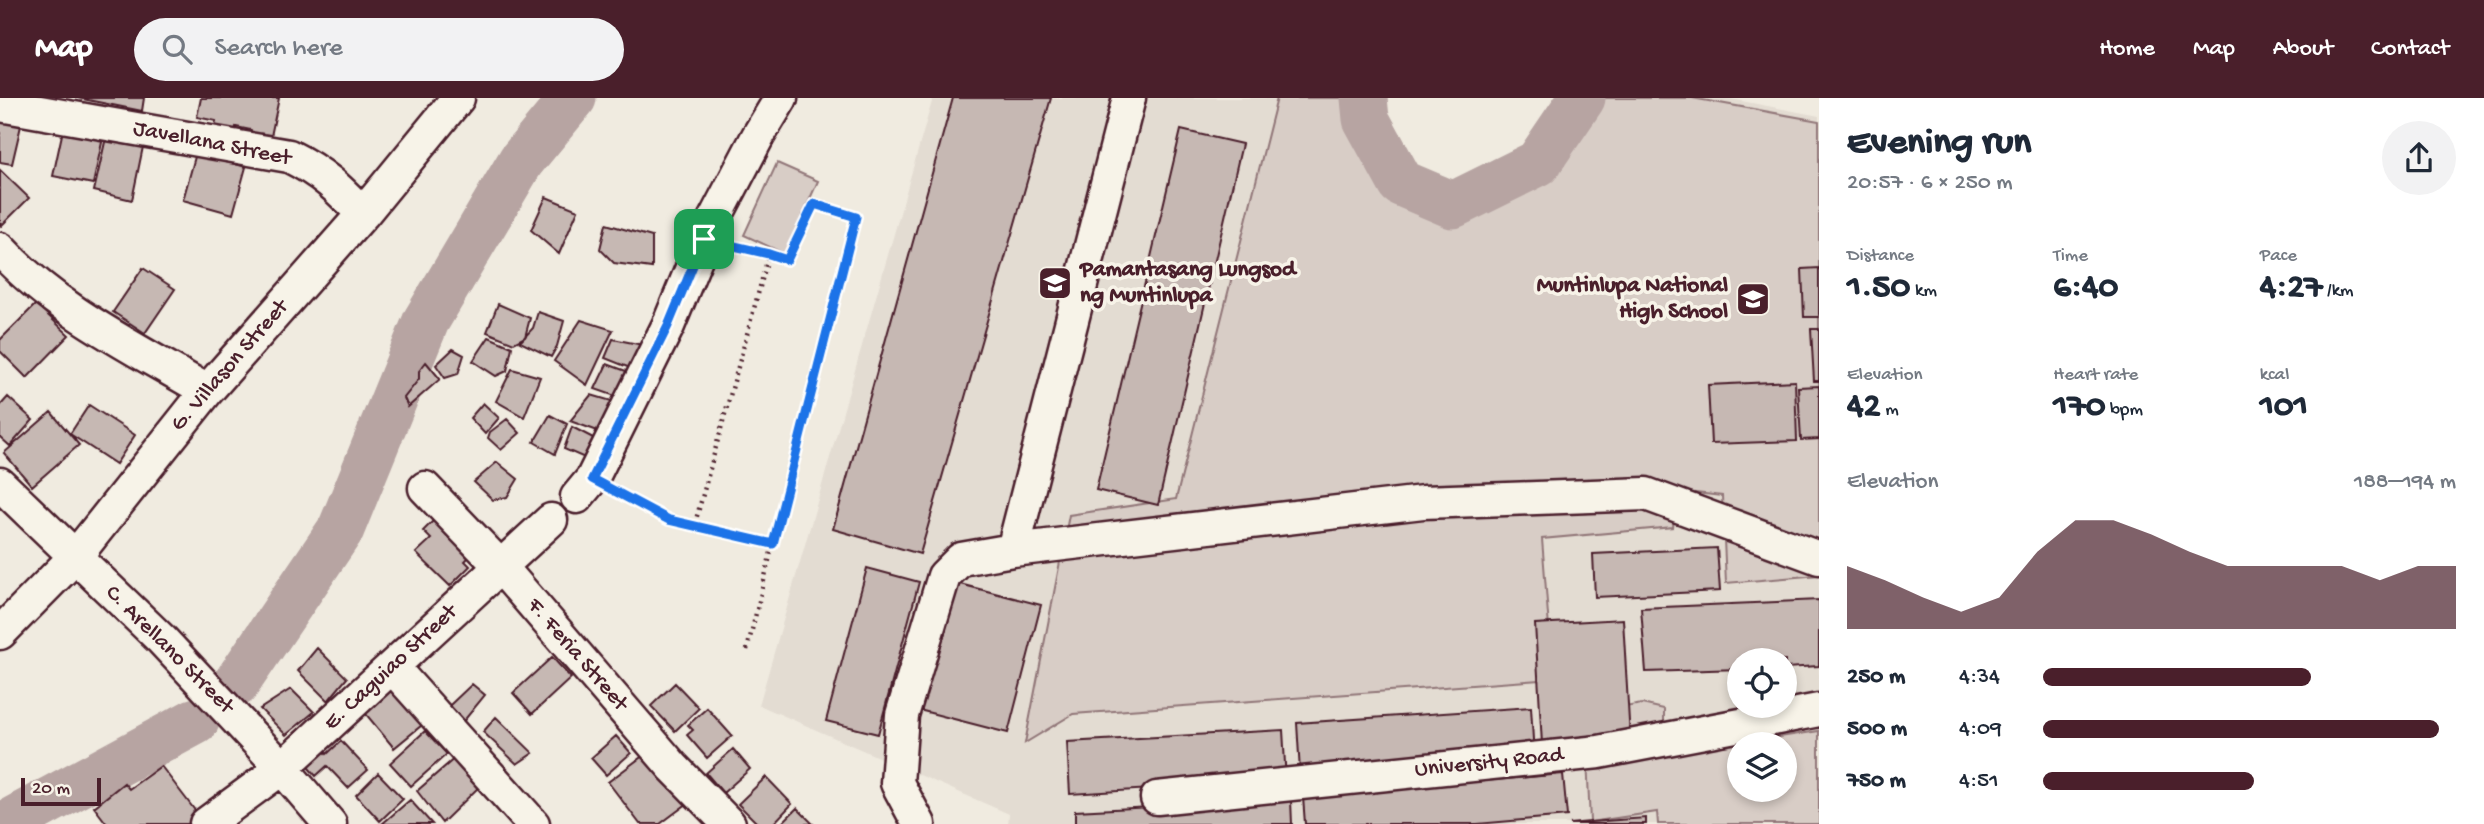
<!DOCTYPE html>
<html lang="en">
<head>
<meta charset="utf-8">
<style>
	:root { --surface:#fff; --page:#f2f2f3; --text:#1f2937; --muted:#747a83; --accent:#4a1f2b }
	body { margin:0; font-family:"Gochi Hand",sans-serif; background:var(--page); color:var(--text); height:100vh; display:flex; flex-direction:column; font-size:26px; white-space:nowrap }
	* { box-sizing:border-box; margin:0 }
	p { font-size:23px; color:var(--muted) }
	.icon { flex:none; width:38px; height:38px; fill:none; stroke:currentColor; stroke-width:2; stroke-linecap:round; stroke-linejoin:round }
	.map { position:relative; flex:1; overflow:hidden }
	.drawer { display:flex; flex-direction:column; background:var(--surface); width:665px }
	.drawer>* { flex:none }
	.fabs { position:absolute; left:1727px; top:550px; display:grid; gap:14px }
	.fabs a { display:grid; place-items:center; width:70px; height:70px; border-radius:50%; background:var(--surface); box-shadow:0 4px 10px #0003; font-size:35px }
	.scale { position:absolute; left:21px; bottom:18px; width:80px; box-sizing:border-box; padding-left:7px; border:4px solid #4a1f2b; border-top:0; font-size:19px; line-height:24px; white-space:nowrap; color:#4a1f2b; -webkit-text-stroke:5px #f7f3e8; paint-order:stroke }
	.pin { position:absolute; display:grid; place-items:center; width:60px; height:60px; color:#fff; margin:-30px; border-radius:14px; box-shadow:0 4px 10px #0006 }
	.round { display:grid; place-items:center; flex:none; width:74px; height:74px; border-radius:37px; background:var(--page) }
	.summary { display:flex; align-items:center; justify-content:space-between; height:119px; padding:0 28px }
	h1 { font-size:38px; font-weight:800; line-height:52px }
	.figures { display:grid; grid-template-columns:repeat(3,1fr); gap:10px; height:119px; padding:7px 28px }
	.figures div { display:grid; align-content:center }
	.figures b { font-size:35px; font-weight:800 }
	.figures small { font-size:19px; font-weight:400 }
	.figures p { font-size:19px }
	.chart { height:196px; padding:14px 28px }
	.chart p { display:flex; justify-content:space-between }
	.chart svg { width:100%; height:126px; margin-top:7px; fill:var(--accent); opacity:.7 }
	ul { padding:0 28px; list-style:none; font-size:23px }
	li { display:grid; grid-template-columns:112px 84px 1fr; align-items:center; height:52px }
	li i { height:18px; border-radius:9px; background:var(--accent) }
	header { display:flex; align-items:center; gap:42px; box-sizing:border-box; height:98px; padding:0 35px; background:var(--accent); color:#fff }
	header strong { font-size:33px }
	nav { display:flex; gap:38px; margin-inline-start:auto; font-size:24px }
	.search { width:490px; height:63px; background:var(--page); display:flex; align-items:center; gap:18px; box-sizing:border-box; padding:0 24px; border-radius:38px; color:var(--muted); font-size:26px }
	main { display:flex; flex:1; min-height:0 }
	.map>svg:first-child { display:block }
	.built { fill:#e3dcd2; fill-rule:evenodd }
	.green { fill:#d8cdc6; stroke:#917678; stroke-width:2; fill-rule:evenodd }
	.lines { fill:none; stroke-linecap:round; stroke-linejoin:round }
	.river { stroke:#b7a4a2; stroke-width:47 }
	.building { fill:#c6b8b3; stroke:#4a1f2b; stroke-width:2 }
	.minor-casing { stroke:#4a1f2b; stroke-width:37 }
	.path { stroke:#4a1f2b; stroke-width:4.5; stroke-dasharray:2 5; stroke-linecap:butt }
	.minor { stroke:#f7f3e8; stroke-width:32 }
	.route-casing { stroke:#fff; stroke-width:14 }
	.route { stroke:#1a73e8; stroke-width:9 }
	.labels { text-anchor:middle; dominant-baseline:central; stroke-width:7; stroke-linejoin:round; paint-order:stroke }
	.street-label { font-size:23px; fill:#4a1f2b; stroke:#f7f3e8 }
	.poi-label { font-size:23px; font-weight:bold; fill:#4a1f2b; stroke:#f7f3e8; text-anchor:start }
</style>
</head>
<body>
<header>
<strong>Map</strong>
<div class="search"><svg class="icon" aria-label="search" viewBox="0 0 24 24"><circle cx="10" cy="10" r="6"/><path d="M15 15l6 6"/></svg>Search here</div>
<nav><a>Home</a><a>Map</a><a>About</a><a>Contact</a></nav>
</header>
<main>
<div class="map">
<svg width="1819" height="726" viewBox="0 0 1819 726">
	<rect width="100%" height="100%" fill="#f0ebe0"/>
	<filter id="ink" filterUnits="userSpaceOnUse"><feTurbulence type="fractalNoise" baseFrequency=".0143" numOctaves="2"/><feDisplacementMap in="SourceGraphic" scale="14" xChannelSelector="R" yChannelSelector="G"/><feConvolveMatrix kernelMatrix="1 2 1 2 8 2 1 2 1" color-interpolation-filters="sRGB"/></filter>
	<g filter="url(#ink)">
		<path class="built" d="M933,0H1277L1176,402L1679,384L1697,0H1726L1819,18V726H1008L1009,716L759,607ZM1740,562H1785V607H1740ZM1740,646H1785V691H1740Z"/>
		<path class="green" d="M1277,0H1364L1366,21L1401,85L1453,107L1538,65L1582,0H1692L1819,23V477L1726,485L1722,398L1678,393L1673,429L1542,441L1553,581L1073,616L1025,645L1069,417L1176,401Z
			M777,65L818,83L785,156L744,137Z
			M1642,606L1664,611V657L1819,633V726H1658L1657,714L1590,724L1585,616ZM1740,646H1785V691H1740Z"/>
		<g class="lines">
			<path class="river" d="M1364,0L1366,21L1401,85L1453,107L1538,65L1582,0
				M236,586L341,431L426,223L521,63L573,0
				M6,726L196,623"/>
		</g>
		<path class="building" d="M78,0H144L142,13Z
			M201,0H279L270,43L252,39L251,32L236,29L235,33L215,29L216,23L197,19Z
			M953,0H1051L920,456L833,431Z
			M0,14L23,19L12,66L0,64Z
			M64,27L104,35L93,86L53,78Z
			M1181,32L1242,46L1158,407L1096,392Z
			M107,35L144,44L132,102L94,93Z
			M196,55L246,69L233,116L183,102Z
			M0,72L29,100L1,128L0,127Z
			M546,99L578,112L559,156L531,132Z
			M606,126L652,139V170L614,165L600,151Z
			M143,170L175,191L145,235L113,214Z
			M1819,170V219H1804L1802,171Z
			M36,206L69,237L27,280L0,253V242Z
			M498,206L530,220L525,239L514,245L487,234Z
			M538,214L564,223L557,248L551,259L520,244L533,230Z
			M581,222L613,232L587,287L554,263Z
			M1811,231H1819V283H1814Z
			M489,239L512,249L507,273L496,278L473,263Z
			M613,241L648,248L635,272L605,260Z
			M453,251L464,257L458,276L445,280L436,267Z
			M426,264L440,281L408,309L404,300L419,281V273Z
			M607,266L637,277L624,301L595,291Z
			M512,271L540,279L524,319L496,303Z
			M1795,283L1797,343L1711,346L1708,287Z
			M1819,288V341L1801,342L1798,289Z
			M591,297L622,306L606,336L570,323Z
			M8,299L33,322L10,348L0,339V308Z
			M483,305L499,320L485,336L470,320Z
			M89,307L135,337L116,366L70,336Z
			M51,314L79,347L32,388L4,355Z
			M550,317L567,326L555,356L534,344Z
			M507,321L520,335L501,352L488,340L490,334Z
			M572,329L597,342L587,361L564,351Z
			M497,364L518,381L507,399L493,402L474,384Z
			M438,418L474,454L465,463L470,468L450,488L416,455L431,441L423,433Z
			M1717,450L1720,493L1595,499L1593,456Z
			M867,470L919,484L878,636L826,623Z
			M952,484L1041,507L1008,635L919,612Z
			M1819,502V568L1785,570V562H1740V571L1646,574L1641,510Z
			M1623,521L1630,641L1542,646L1535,526Z
			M317,550L347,580L328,603L298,573Z
			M552,559L571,580L532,616L513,595Z
			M675,585L699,610L675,633L651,608Z
			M388,586L422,627L394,650L360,609Z
			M472,586L485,597L462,625L450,607Z
			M291,591L314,614L286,637L260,611Z
			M1531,609L1534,658L1300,674L1297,625Z
			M707,610L732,638L707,660L687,637L693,632L688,627Z
			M496,619L533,655L517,666L483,634Z
			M1283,632L1286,683L1070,696L1067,644Z
			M425,633L447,656L411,688L390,665Z
			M616,638L631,655L606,677L591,660Z
			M341,643L368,672L348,690L327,668L316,678L301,661L317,645L327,656Z
			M652,651L692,702L660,726H640L608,684Z
			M733,651L750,671L723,695L706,675Z
			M456,659L482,686L442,725L417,693Z
			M161,668L200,719L191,726H107L94,709L124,685L129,691Z
			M378,675L403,701L380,723L356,697Z
			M1563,676L1567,718L1477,726H1305L1303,699Z
			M766,679L792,706L773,726H758L738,706Z
			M410,702L432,726H382Z
			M1291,702L1292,726H1075V713Z
			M797,710L813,726H781Z
			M1646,720V726H1569L1590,724Z"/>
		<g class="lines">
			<g class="minor-casing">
				<path id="minor" d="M1129,0L1013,452L1423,404L1646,396L1819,460
					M0,7L289,58C323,75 338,90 363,116
					M0,151C55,212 137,251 207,293
					M0,386L162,542L282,670L330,726
					M425,390L500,468L673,669L729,726
					M577,399L592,381L668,228L704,141L758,38L781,0
					M0,535L75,459L207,293L363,116L458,0
					M393,570L533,726
					M1157,700L1599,654L1819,612
					M206,726L282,670L551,422
					M919,726L897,685L902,617L944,478L961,461L1013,452"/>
			</g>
			<path class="path" d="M615,393L669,422L694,429L769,156
				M694,429L773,446L856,119L814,106L787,162L732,147
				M747,552L773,446"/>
			<use href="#minor" class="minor"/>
		</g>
	</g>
	<g class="lines" filter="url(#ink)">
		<g class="route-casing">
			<path id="route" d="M814,106L856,119L773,446L669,422L592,381L668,228L704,141L769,156L787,162Z"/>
		</g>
		<use href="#route" class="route"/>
	</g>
	<defs>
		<g id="school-square" transform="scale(1.75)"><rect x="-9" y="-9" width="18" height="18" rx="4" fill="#4a1f2b" stroke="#f7f3e8"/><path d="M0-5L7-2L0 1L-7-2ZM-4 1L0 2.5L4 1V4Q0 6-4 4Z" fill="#fff"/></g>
	</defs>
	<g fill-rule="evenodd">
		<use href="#school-square" x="1055" y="185"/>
		<use href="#school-square" x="1753" y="201"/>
	</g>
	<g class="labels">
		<g class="street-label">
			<text transform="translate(212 46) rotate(11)">Javellana Street</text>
			<text transform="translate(230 268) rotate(-49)">G. Villason Street</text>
			<text transform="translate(169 552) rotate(45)">C. Arellano Street</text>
			<text transform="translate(577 557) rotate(49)">F. Feria Street</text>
			<text transform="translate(391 570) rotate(-43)">E. Caguiao Street</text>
			<text transform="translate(1489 665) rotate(-6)">University Road</text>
		</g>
		<g class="poi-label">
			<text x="1080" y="172">Pamantasang Lungsod<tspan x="1080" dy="26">ng Muntinlupa</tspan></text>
			<text x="1728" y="188" text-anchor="end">Muntinlupa National<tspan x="1728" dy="26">High School</tspan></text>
		</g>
	</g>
</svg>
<div class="fabs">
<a><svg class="icon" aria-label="locate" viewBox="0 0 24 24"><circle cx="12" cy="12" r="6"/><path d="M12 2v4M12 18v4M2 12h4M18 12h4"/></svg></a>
<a><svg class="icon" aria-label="layers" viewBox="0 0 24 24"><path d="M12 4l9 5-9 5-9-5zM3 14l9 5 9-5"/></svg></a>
</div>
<div class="scale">20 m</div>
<div class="pin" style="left:704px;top:141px;background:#1e9e55"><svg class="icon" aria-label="arrive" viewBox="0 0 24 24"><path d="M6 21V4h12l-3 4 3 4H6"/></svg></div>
</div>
<section class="drawer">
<div class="summary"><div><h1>Evening run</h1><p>20:57 · 6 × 250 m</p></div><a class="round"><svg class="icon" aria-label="share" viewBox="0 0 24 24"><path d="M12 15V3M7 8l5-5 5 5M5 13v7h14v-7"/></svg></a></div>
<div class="figures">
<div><p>Distance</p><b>1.50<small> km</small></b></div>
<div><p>Time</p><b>6:40</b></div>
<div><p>Pace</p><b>4:27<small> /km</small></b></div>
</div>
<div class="figures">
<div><p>Elevation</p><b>42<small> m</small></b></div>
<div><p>Heart rate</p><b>170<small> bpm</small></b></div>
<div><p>kcal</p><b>101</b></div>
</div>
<div class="chart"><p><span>Elevation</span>188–194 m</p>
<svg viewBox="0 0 160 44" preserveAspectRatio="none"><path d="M0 44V22L10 27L20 33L30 38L40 33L50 17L60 6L70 6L80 11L90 17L100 22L110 22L120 22L130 22L140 27L150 22L160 22V44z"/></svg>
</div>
<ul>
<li><b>250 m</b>4:34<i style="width:65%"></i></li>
<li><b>500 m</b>4:09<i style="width:96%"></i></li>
<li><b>750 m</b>4:51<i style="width:51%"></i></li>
</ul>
</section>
</main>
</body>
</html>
